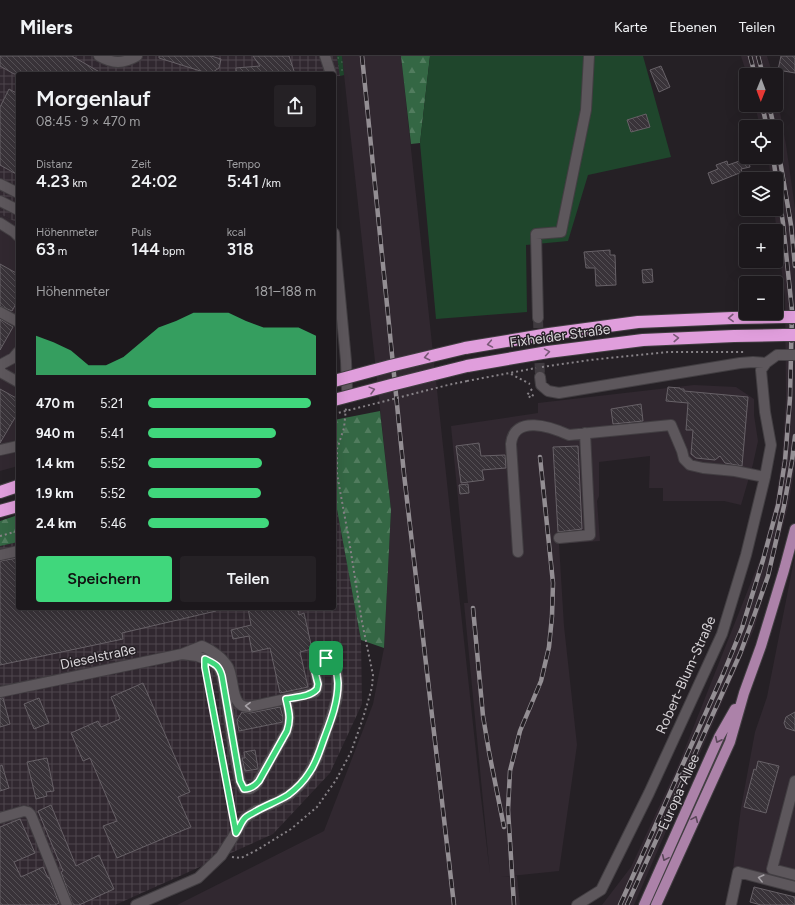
<!DOCTYPE html>
<html lang="de">
<head>
<meta charset="utf-8">
<style>
	:root { --surface:#1c181c; --page:#252125; --text:#f1f3f6; --muted:#a0a0a3; --line:#3a373b; --accent:#40d77c }
	body { margin:0; font-family:Figtree,sans-serif; background:var(--page); color:var(--text); height:100vh; display:flex; flex-direction:column; font-size:15px; white-space:nowrap }
	* { box-sizing:border-box; margin:0 }
	p { font-size:13px; color:var(--muted) }
	.icon { flex:none; width:22px; height:22px; fill:none; stroke:currentColor; stroke-width:2; stroke-linecap:round; stroke-linejoin:round }
	.map { position:relative; flex:1; overflow:hidden }
	.drawer { position:absolute; left:16px; top:16px; width:320px; height:538px; display:flex; flex-direction:column; background:var(--surface); border-radius:4px; box-shadow:0 4px 16px #0002,0 0 0 1px var(--line) }
	.drawer>* { flex:none }
	.needle { width:26px; rotate:181deg }
	.buttons { position:absolute; left:739px; top:12px; display:grid; gap:8px }
	.buttons a { display:grid; place-items:center; width:44px; height:44px; border-radius:4px; background:var(--surface); box-shadow:0 4px 16px #0002,0 0 0 1px var(--line); font-size:20px }
	.pin { position:absolute; display:grid; place-items:center; width:34px; height:34px; color:#fff; margin:-17px; border-radius:8px; box-shadow:0 2px 6px #0006 }
	.round { display:grid; place-items:center; flex:none; width:42px; height:42px; border-radius:4px; background:var(--page) }
	.overview { display:flex; align-items:center; justify-content:space-between; height:68px; padding:0 20px }
	h1 { font-size:22px; font-weight:600; line-height:30px }
	.metrics { display:grid; grid-template-columns:repeat(3,1fr); gap:6px; height:68px; padding:4px 20px }
	.metrics div { display:grid; align-content:center }
	.metrics b { font-size:17px; font-weight:600 }
	.metrics small { font-size:11px; font-weight:400 }
	.metrics p { font-size:11px }
	.chart { height:112px; padding:8px 20px }
	.chart p { display:flex; justify-content:space-between }
	.chart svg { width:100%; height:72px; margin-top:4px; fill:var(--accent); opacity:.7 }
	.cta { display:flex; gap:8px; margin-top:auto; padding:8px 20px }
	.cta a { flex:1; height:46px; border-radius:4px; background:var(--accent); color:#111; font-size:16px; font-weight:600; line-height:46px; text-align:center }
	.cta a+a { background:var(--page); color:var(--text) }
	ul { padding:0 20px; list-style:none; font-size:13px }
	li { display:grid; grid-template-columns:64px 48px 1fr; align-items:center; height:30px }
	li i { height:10px; border-radius:5px; background:var(--accent) }
	header { display:flex; align-items:center; gap:24px; box-sizing:border-box; height:56px; padding:0 20px; background:var(--surface); border-bottom:1px solid var(--line) }
	header strong { font-size:19px }
	nav { display:flex; gap:22px; margin-inline-start:auto; font-size:14px }
	.map>svg:first-child { display:block }
	.built { fill:#312830 }
	.industrial { fill:url(#industrial-grid) }
	.grass { fill:url(#grass-dots) }
	.forest { fill:url(#forest-firs) }
	.pitch { fill:#1f462c }
	.building { fill:url(#building-back-hatch); stroke:#676167 }
	.lines { fill:none; stroke-linecap:round; stroke-linejoin:round }
	.minor-tunnel { stroke:#403b40; stroke-width:10; stroke-dasharray:10 5; stroke-linecap:butt }
	.minor-casing { stroke:#423e42; stroke-width:12 }
	.major-casing { stroke:#423e42; stroke-width:12 }
	.highway-casing { stroke:#423e42; stroke-width:14 }
	.path { stroke:#878287; stroke-width:2; stroke-dasharray:2 3; stroke-linecap:butt }
	.minor { stroke:#5d575c; stroke-width:10 }
	.major { stroke:#ac82a9; stroke-width:10 }
	.highway { stroke:#e09edc; stroke-width:12 }
	.rail-casing { stroke:#938e93; stroke-width:4.5 }
	.rail { stroke:#252025; stroke-width:3; stroke-dasharray:9; stroke-linecap:butt }
	.minor-bridge-casing { stroke:#423e42; stroke-width:12; stroke-linecap:butt }
	.highway-bridge-casing { stroke:#423e42; stroke-width:14; stroke-linecap:butt }
	.path-bridge { stroke:#878287; stroke-width:2; stroke-dasharray:2 3; stroke-linecap:butt }
	.minor-bridge { stroke:#5d575c; stroke-width:10 }
	.highway-bridge { stroke:#e09edc; stroke-width:12 }
	.oneway { stroke:#795977 }
	.oneway2 { stroke:#a6a1a6 }
	.oneway3 { stroke:#5b475a }
	.route-casing { stroke:#fff; stroke-width:8 }
	.route { stroke:#40d77c; stroke-width:5 }
	.labels { text-anchor:middle; dominant-baseline:central; stroke-width:3; stroke-linejoin:round; paint-order:stroke }
	.street-label { font-size:14px; fill:#d7d3d7; stroke:#252025 }
</style>
</head>
<body>
<header>
<strong>Milers</strong>
<nav><a>Karte</a><a>Ebenen</a><a>Teilen</a></nav>
</header>
<div class="map">
<svg width="795" height="849" viewBox="0 0 795 849">
	<defs>
		<pattern id="industrial-grid" width="8" height="8" patternUnits="userSpaceOnUse"><rect width="8" height="8" fill="#312830"/><path d="M0 4h8M4 0v8" fill="none" stroke="#4e464d"/></pattern>
		<pattern id="grass-dots" width="8" height="8" patternUnits="userSpaceOnUse"><rect width="8" height="8" fill="#1f462c"/><path d="M2 2h.1M6 6h.1" fill="none" stroke="#3f604a" stroke-width="1.8" stroke-linecap="round"/></pattern>
		<pattern id="forest-firs" width="22" height="20" patternUnits="userSpaceOnUse"><rect width="22" height="20" fill="#346744"/><path d="M5 1l3.5 6h-7zM16 11l3.5 6h-7z" fill="#517c5e"/></pattern>
		<pattern id="building-back-hatch" width="6" height="6" patternUnits="userSpaceOnUse"><rect width="6" height="6" fill="#393339"/><path d="M-1 5l2 2M0 0l6 6M5-1l2 2" fill="none" stroke="#555055"/></pattern>
	</defs>
	<rect width="100%" height="100%" fill="#252025"/>
	<path class="built" d="M342,0H401L480,733L490,818L464,547H468L451,370L538,357V347L694,329L736,331L754,343V359L758,385L753,408L741,449L724,445H663V432H649L650,400L599,406V440L597,445L600,485L559,488L564,570L577,689L559,815L501,821L517,820L520,849H177L324,775L373,648L384,592L391,454Z
		M741,0H767L773,19H747Z
		M776,35L786,89L795,152V411L788,451L770,520L754,573L634,849H602L631,811L678,710L761,501L775,448L782,403L786,342L785,241L774,153H776V123H771L768,101H776V71H760L755,49H776Z
		M0,158L18,167V410L0,415Z
		M795,499V828L733,813L741,752L755,676L767,641Z"/>
	<path class="industrial" d="M0,0H337L340,20H334V18H18V167L0,158Z
		M334,437L361,584L362,648L330,717L273,778L115,849H0V490L18,486V552H334Z"/>
	<path class="grass" d="M337,0H342L344,19L340,20Z"/>
	<path class="forest" d="M401,0H430L420,87L411,88Z
		M380,355L391,454L384,592L361,584L334,437V364Z
		M18,459V486L0,490V465Z"/>
	<path class="pitch" d="M430,0H643L671,101L588,119L568,185L526,189L527,256L436,263L420,87Z"/>
	<path class="building" d="M0,0H72L103,18H14L0,10Z
		M159,0H211L221,3L219,12L210,18L159,2Z
		M253,0H289L295,18H236V12L260,10Z
		M781,0H795V17L778,14Z
		M661,10L670,31L659,36L650,14Z
		M9,33L18,38V119L0,109V51Z
		M646,58L650,71L631,76L627,64Z
		M748,102L750,111L741,113L742,116L712,128L708,117L718,113L716,109L727,105L728,109Z
		M610,194V199H615L616,229L596,230L595,212H586L584,196Z
		M0,208L18,218V244L12,255L0,250Z
		M652,213L653,226L643,227L642,214Z
		M0,263L13,271L0,294Z
		M668,331L680,332V333H684V335L748,341L742,410L725,407L720,400L715,404L696,402L691,398L693,374H686L688,347L666,345Z
		M0,333L18,343V361L16,360L0,387Z
		M641,348L643,365L613,368L611,353Z
		M479,387L481,400L505,399L506,412L482,414L484,424L461,427L456,390Z
		M578,390L582,473L558,476L553,391Z
		M468,428L469,437L460,438L459,429Z
		M18,502V552H216V555L122,577L123,583L0,609V505Z
		M248,552H298L299,559L304,557L312,593L300,596L308,631L280,637L270,592L252,596L249,580L233,583L231,574L251,569Z
		M143,627L190,736L178,741L191,771L117,802L103,770L117,765L90,702L83,705L71,677L98,665L101,671L120,663L111,641Z
		M0,642H3L10,668L0,671Z
		M39,642L49,667L34,673L24,648Z
		M280,651L283,661V666L239,675L237,664L242,656L250,657Z
		M795,656V675L786,672L784,667L786,661Z
		M255,694L258,712V713L245,715L242,702H245L244,696Z
		M47,702L54,735L46,736L47,740L36,743L27,706Z
		M758,705L779,710L766,757L744,751L754,713L756,714Z
		M2,709L9,732L0,735V710Z
		M51,749L76,810L99,799L114,833L79,849H73L61,816L63,815L38,755Z
		M20,763L35,797L14,806L21,821L43,811L48,822L49,821L59,847L55,849H0V771Z
		M754,831L795,841V849H761L750,846Z"/>
	<g class="lines">
		<path class="minor-tunnel" d="M538,262L540,321"/>
		<g class="minor-casing">
			<path id="minor" d="M99,0C113,8 123,8 137,0
				M325,0L331,18
				M0,128L18,137
				M0,145L18,154
				M0,167L14,176L18,180
				M334,177L346,305L347,333
				M0,256L18,266
				M538,262L536,178L561,176L586,54L589,0
				M0,309L13,302L18,296
				M0,314L2,317L18,326
				M540,321L541,329L548,335L559,337L740,307L753,306L766,307
				M0,394L18,390
				M559,482L590,479L585,377
				M518,496L511,388C514,358 551,371 569,379L671,369L682,395L684,403L690,409L703,412L735,415L765,421
				M0,499L18,495
				M182,598L197,600L205,603L214,607L219,612L222,620L227,647L233,689L240,725L244,733H250L256,729L287,675C291,663 289,656 286,643
				M0,636L182,598L202,590C212,594 223,602 228,611C235,624 230,652 249,651L309,638L315,636L317,633L318,628L314,611L315,609L319,605L322,604L326,602L329,603L333,606L337,616L338,629L337,642L332,659L317,702L309,717L301,728L290,738L276,746L257,754L245,762L221,800L198,822L136,849
				M795,725L772,813L795,819
				M0,762L24,755L28,756L31,759L67,849
				M577,849L601,834L649,737L722,578L746,499L765,421L771,389L765,356L761,314L766,307L777,299H782
				M731,849L738,816L795,831"/>
		</g>
		<g class="major-casing">
			<path id="major" d="M644,849L719,681L735,653
				M656,849L730,686L744,637L761,590L784,514L795,473"/>
		</g>
		<g class="highway-casing">
			<path id="highway" d="M465,292L549,278L638,266L732,262L784,261
				M467,310L548,296L643,284L734,280L784,279
				M0,436L18,430
				M0,455L18,450"/>
		</g>
		<path class="path" d="M542,311L590,304L668,296H745
			M511,318L530,328
			M467,325L536,312
			M532,333L527,339L531,342L535,336
			M0,480L18,475
			M206,614L233,763
			M232,801L241,802L257,794L291,773L317,751L336,724L351,696L362,665L369,642L372,631L373,619L362,566L349,484L337,418V393L344,372L346,352"/>
		<use href="#minor" class="minor"/>
		<use href="#major" class="major"/>
		<use href="#highway" class="highway"/>
		<g class="rail-casing">
			<path id="rail" d="M362,0L404,418L454,849
				M750,0L755,19
				M758,0L763,19
				M762,49L767,71
				M769,49L774,71
				M776,81L791,169L795,210
				M473,552L483,660L489,696L504,771
				M514,849L508,754L510,715L520,675L541,625L549,591L552,560L553,527L540,401
				M620,849L724,616L742,572L763,504L778,449L785,405L790,342L792,255L783,167L773,101
				M627,849L740,598L754,560L768,520L784,450L792,405L795,380"/>
		</g>
		<use href="#rail" class="rail"/>
		<g class="minor-bridge-casing">
			<path id="minor-bridge" d="M782,299H795"/>
		</g>
		<g class="highway-bridge-casing">
			<path id="highway-bridge" d="M784,261H795
				M784,279H795
				M334,325L390,310L465,292
				M334,344L391,329L467,310"/>
		</g>
		<path class="path-bridge" d="M334,358L448,329L467,325"/>
		<use href="#minor-bridge" class="minor-bridge"/>
		<use href="#highway-bridge" class="highway-bridge"/>
	</g>
	<defs><path id="oneway-chevron" d="M-2-3.5L2.5 0L-2 3.5" fill="none" stroke-width="1.6" stroke-linecap="round" stroke-linejoin="round"/></defs>
	<g class="oneway">
		<use href="#oneway-chevron" transform="translate(731 262) rotate(178)"/>
		<use href="#oneway-chevron" transform="translate(676 282) rotate(-3)"/>
		<use href="#oneway-chevron" transform="translate(490 288) rotate(170)"/>
		<use href="#oneway-chevron" transform="translate(547 296) rotate(-9)"/>
		<use href="#oneway-chevron" transform="translate(427 301) rotate(167)"/>
		<use href="#oneway-chevron" transform="translate(372 334) rotate(-15)"/>
	</g>
	<g class="oneway2">
		<use href="#oneway-chevron" transform="translate(248 650) rotate(-178)"/>
		<use href="#oneway-chevron" transform="translate(761 822) rotate(-166)"/>
	</g>
	<g class="oneway3">
		<use href="#oneway-chevron" transform="translate(718 684) rotate(116)"/>
		<use href="#oneway-chevron" transform="translate(695 763) rotate(-66)"/>
		<use href="#oneway-chevron" transform="translate(665 802) rotate(114)"/>
	</g>
	<g class="lines">
		<g class="route-casing">
			<path id="route" d="M326,602C337,605 337,618 338,627C338,646 331,664 325,680C320,693 317,706 309,717C304,725 296,733 288,739C277,746 264,750 253,757C251,758 247,760 245,762C241,766 239,773 236,777L205,611V603C215,608 219,609 222,620L240,725L244,733C251,733 255,730 259,725L287,675C291,663 289,656 286,643C296,641 310,641 317,633L318,628L314,612C316,606 320,604 326,602Z"/>
		</g>
		<use href="#route" class="route"/>
	</g>
	<g class="labels">
		<g class="street-label">
			<text transform="translate(560 280) rotate(-8)">Fixheider Straße</text>
			<text transform="translate(98 601) rotate(-12)">Dieselstraße</text>
			<text transform="translate(686 619) rotate(-66)">Robert-Blum-Straße</text>
			<text transform="translate(679 736) rotate(-66)">Europa-Allee</text>
		</g>
	</g>
</svg>
<div class="buttons">
<a><svg class="needle" viewBox="-14 -14 28 28"><path d="M0-13l5 13h-10z" fill="#e53935"/><path d="M0 13l5-13h-10z" fill="#a0a0a3"/></svg></a>
<a><svg class="icon" aria-label="locate" viewBox="0 0 24 24"><circle cx="12" cy="12" r="6"/><path d="M12 2v4M12 18v4M2 12h4M18 12h4"/></svg></a>
<a><svg class="icon" aria-label="layers" viewBox="0 0 24 24"><path d="M12 4l9 5-9 5-9-5zM3 14l9 5 9-5"/></svg></a>
<a>+</a>
<a>−</a>
</div>
<div class="pin" style="left:326px;top:602px;background:#1e9e55"><svg class="icon" aria-label="arrive" viewBox="0 0 24 24"><path d="M6 21V4h12l-3 4 3 4H6"/></svg></div>
<section class="drawer">
<div class="overview"><div><h1>Morgenlauf</h1><p>08:45 · 9 × 470 m</p></div><a class="round"><svg class="icon" aria-label="share" viewBox="0 0 24 24"><path d="M12 15V3M7 8l5-5 5 5M5 13v7h14v-7"/></svg></a></div>
<div class="metrics">
<div><p>Distanz</p><b>4.23<small> km</small></b></div>
<div><p>Zeit</p><b>24:02</b></div>
<div><p>Tempo</p><b>5:41<small> /km</small></b></div>
</div>
<div class="metrics">
<div><p>Höhenmeter</p><b>63<small> m</small></b></div>
<div><p>Puls</p><b>144<small> bpm</small></b></div>
<div><p>kcal</p><b>318</b></div>
</div>
<div class="chart"><p><span>Höhenmeter</span>181–188 m</p>
<svg viewBox="0 0 160 44" preserveAspectRatio="none"><path d="M0 44V20L10 24L20 29L30 38L40 38L50 33L60 24L70 15L80 11L90 6L100 6L110 6L120 11L130 15L140 15L150 15L160 20V44z"/></svg>
</div>
<ul>
<li><b>470 m</b>5:21<i style="width:97%"></i></li>
<li><b>940 m</b>5:41<i style="width:76%"></i></li>
<li><b>1.4 km</b>5:52<i style="width:68%"></i></li>
<li><b>1.9 km</b>5:52<i style="width:67%"></i></li>
<li><b>2.4 km</b>5:46<i style="width:72%"></i></li>
</ul>
<div class="cta"><a>Speichern</a><a>Teilen</a></div>
</section>
</div>
</body>
</html>
